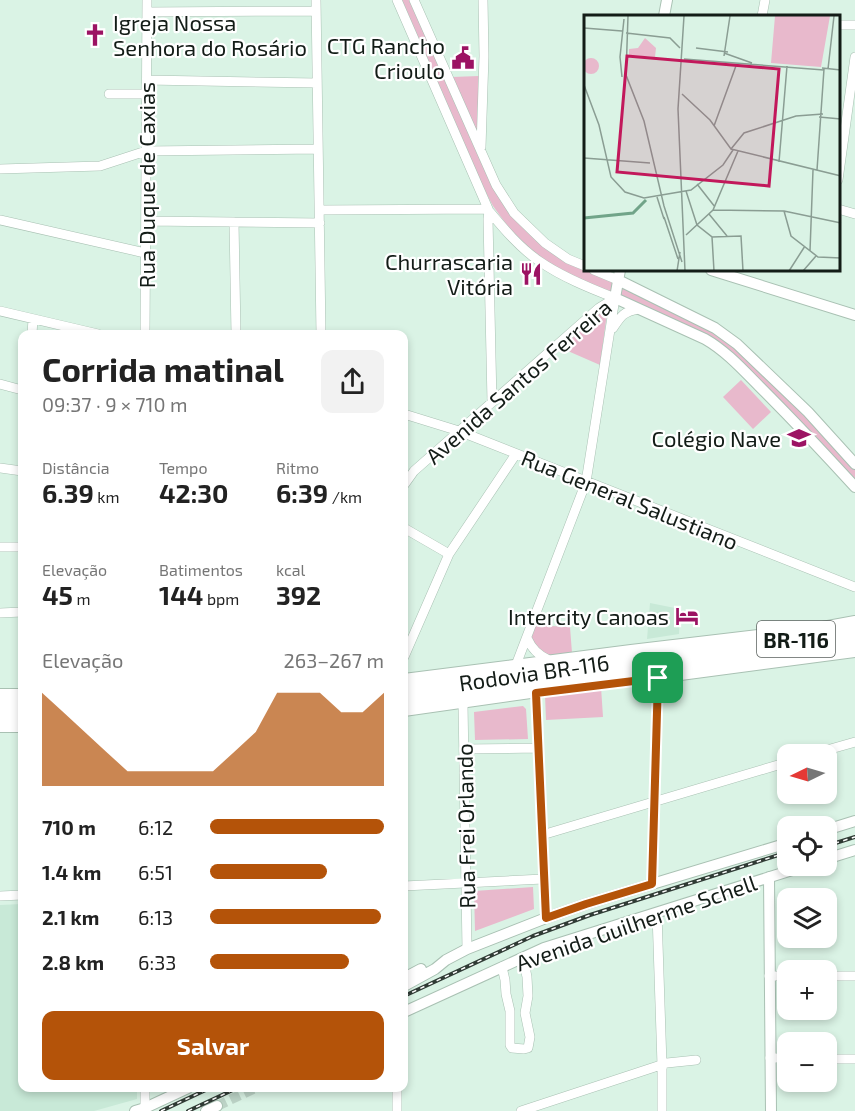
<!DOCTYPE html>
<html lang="pt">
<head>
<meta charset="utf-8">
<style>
	:root { --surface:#fff; --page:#f2f2f2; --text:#222; --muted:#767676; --accent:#b45309 }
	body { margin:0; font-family:"Exo 2",sans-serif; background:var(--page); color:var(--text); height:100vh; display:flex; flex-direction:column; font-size:22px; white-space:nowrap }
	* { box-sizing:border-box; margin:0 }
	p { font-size:20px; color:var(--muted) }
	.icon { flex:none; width:33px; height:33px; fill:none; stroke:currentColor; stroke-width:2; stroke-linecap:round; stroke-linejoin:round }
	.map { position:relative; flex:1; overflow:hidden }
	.details { position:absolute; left:18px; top:330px; width:390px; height:762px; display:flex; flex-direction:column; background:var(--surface); border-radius:12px; box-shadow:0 3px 9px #0003 }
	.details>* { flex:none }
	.needle { width:39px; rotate:265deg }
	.tools { position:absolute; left:777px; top:744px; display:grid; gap:12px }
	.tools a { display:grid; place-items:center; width:60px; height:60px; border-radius:12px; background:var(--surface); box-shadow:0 3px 9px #0003; font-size:30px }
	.pin { position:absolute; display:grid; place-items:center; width:51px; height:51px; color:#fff; margin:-26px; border-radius:12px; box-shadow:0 3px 9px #0006 }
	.round { display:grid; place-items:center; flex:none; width:63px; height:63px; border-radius:12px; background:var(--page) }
	.headline { display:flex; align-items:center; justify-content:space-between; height:102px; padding:0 24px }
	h1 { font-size:33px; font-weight:700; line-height:45px }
	.stats { display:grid; grid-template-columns:repeat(3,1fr); gap:9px; height:102px; padding:6px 24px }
	.stats div { display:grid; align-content:center }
	.stats b { font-size:26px; font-weight:700 }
	.stats small { font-size:16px; font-weight:400 }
	.stats p { font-size:16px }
	.chart { height:168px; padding:12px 24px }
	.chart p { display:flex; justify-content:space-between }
	.chart svg { width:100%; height:108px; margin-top:6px; fill:var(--accent); opacity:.7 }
	.action { display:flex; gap:12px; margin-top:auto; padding:12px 24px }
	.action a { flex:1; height:69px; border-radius:12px; background:var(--accent); color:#fff; font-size:24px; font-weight:700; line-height:69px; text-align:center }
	ul { padding:0 24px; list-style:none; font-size:20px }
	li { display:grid; grid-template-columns:96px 72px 1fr; align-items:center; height:45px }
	li i { height:15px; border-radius:8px; background:var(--accent) }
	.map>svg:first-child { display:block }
	.built { fill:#c8e9d7 }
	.green { fill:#e8b9cc }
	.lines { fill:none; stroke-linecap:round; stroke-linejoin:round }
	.major-tunnel { stroke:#bcd3c6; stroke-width:10; stroke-dasharray:10 5; stroke-linecap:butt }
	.minor-casing { stroke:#a9c1b3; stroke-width:10 }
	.major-casing { stroke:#a9c1b3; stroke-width:12 }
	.highway-casing { stroke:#a9c1b3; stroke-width:15 }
	.minor { stroke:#fff; stroke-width:9 }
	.major { stroke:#fff; stroke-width:10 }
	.highway { stroke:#fff; stroke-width:14 }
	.rail-casing { stroke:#303b35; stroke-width:4 }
	.rail { stroke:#fff; stroke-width:1.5; stroke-dasharray:4.5; stroke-linecap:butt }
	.route-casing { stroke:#fff; stroke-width:12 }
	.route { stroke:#b45309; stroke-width:8 }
	.labels { text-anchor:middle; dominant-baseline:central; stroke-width:4.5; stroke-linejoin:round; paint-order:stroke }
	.shield { fill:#fff; stroke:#5a605d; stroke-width:1.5 }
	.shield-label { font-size:21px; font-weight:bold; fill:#131c17 }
	.poi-label { font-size:22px; fill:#131c17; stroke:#fff; text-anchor:end }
	.street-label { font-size:22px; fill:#131c17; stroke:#fff }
	.inset-river { fill:none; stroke:#71a489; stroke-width:3 }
	.inset-road { fill:none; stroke:#8a9d93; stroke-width:1.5 }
	.view { fill:#c2185b; fill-opacity:0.15; stroke:#c2185b; stroke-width:3 }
	.inset-edge { fill:none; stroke:#131c17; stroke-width:3 }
</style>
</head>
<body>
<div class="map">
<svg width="855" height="1111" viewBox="0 0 855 1111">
	<rect width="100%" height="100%" fill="#daf3e5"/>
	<path class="built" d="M650,603L680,609L679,634L647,639Z
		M22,904V1088H137V1099L94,1111H0V905Z"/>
	<path class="green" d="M402,0H411L513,216L586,270L713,328L805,413L855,468V483L734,356L560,270L532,251L509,228L493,206L484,189Z
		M479,76L477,134L452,77Z
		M608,306L600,365L561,348Z
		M741,380L771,412L753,429L723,397Z
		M533,625L570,627L572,653L546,656L529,639Z
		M601,687L603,717L546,720L545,695Z
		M523,706L526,709L528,739L475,740L474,712Z
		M533,887L534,909L475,931L474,891Z"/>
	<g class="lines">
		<path class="major-tunnel" d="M217,1106L255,1088"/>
		<g class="minor-casing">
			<path id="minor" d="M316,0L321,334
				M397,0L489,211C504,229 519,247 539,261C562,277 589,288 615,298
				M414,0L496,185L514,213L545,243L568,259L585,266
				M147,12L316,11
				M762,16L765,0
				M838,25H855
				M147,80L317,83
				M109,94H146
				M481,147L484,56L483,0
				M0,169L100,166L146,151L318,149
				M838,180L855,57
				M838,209L855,214
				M320,210L488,209
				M489,211L488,219L492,402
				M0,220L145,253
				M146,221L320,223
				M234,222L236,334
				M594,270L618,280
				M0,311L98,334
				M613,328C621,316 623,312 638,309
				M32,334L33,319
				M145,334L147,0
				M0,384L22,390
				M404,414L459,431L855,587
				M0,468L22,471
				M404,485L414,471L599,308L615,298
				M404,528L449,554
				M0,547H22
				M0,613L22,612
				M527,638C532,649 538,655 549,660
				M404,657L449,554L516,454
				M516,665L586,482L615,298
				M536,693L546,918
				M463,703L467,949
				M464,749L538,748
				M813,754L855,742
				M542,835L788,762
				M652,884L658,678
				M404,886L543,879
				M0,896L22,895
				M657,913L662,1065V1111
				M502,967L505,980L506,994L510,1011V1045L512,1048L524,1049L528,1048L530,1037L525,1013L528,996L527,977L523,957
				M769,976H788
				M826,976H855
				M770,1058H788
				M826,1059H855
				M145,1088V1108
				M397,1088V1111
				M521,1111L667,1063L696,1060"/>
		</g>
		<g class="major-casing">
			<path id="major" d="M664,16L667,0
				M620,270L615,298L705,339C726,351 743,370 760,387C793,420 824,453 855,487
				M711,270L855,315
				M618,280L715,328L737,344L808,412L855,464
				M404,679L631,650L817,628L855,621
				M0,694H22
				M404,711L587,685L658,678L855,652
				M0,727H22
				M826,830L855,821
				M826,859L855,850
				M769,877L771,1111
				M404,978L421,969
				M404,986L435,969L446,960L467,949L546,918L586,904L788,843
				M404,1012L544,948L805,866
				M135,1111L145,1108L188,1088
				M206,1111L217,1106"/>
		</g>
		<g class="highway-casing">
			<path id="highway" d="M404,689L855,631
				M404,701L855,643
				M0,705L22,704
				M0,718H22"/>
		</g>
		<use href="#minor" class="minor"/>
		<use href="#major" class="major"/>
		<use href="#highway" class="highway"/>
		<g class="rail-casing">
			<path id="rail" d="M826,846L855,837
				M404,996L533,936L590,915L788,852
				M161,1111L210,1088
				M188,1111L237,1088"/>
		</g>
		<use href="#rail" class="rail"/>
	</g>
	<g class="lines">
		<g class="route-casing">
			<path id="route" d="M658,678L652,884L586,904L546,918L536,693Z"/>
		</g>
		<use href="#route" class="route"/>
	</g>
	<defs>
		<g id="church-bare" transform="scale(1.8)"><path d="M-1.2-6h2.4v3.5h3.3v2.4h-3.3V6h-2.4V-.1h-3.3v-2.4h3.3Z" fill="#9c1363" stroke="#fff" stroke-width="2.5" paint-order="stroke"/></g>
		<g id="civic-bare" transform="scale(1.8)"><path d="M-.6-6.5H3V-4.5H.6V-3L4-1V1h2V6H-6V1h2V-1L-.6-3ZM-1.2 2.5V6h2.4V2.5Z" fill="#9c1363" stroke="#fff" stroke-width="2.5" paint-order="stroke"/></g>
		<g id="restaurant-bare" transform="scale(1.8)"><path d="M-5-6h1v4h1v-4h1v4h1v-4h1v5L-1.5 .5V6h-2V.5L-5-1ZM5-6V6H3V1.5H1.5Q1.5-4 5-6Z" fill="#9c1363" stroke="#fff" stroke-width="2.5" paint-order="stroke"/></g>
		<g id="school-bare" transform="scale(1.8)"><path d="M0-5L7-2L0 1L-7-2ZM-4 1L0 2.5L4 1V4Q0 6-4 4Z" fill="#9c1363" stroke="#fff" stroke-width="2.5" paint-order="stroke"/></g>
		<g id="hotel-bare" transform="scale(1.8)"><path d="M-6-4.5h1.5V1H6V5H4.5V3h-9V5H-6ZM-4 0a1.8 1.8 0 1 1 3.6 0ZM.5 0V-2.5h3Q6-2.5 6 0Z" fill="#9c1363" stroke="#fff" stroke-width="2.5" paint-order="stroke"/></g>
	</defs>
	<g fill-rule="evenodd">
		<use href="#church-bare" x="95" y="35"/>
		<use href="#civic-bare" x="463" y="58"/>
		<use href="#restaurant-bare" x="531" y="274"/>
		<use href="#school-bare" x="799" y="438"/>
		<use href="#hotel-bare" x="687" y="616"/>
	</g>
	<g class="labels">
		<rect class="shield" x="757" y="621" width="78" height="36" rx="4.5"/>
		<g class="shield-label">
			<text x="796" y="639">BR-116</text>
		</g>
		<g class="poi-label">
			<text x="113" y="22" text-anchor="start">Igreja Nossa<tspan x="113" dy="25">Senhora do Rosário</tspan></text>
			<text x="445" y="45">CTG Rancho<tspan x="445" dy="25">Crioulo</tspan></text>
			<text x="513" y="261">Churrascaria<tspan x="513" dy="25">Vitória</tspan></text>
			<text x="781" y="438">Colégio Nave</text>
			<text x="669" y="616">Intercity Canoas</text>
		</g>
		<g class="street-label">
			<text transform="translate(146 185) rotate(-90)">Rua Duque de Caxias</text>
			<text transform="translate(518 381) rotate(-41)">Avenida Santos Ferreira</text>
			<text transform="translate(630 499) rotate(22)">Rua General Salustiano</text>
			<text transform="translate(534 672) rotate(-8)">Rodovia BR-116</text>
			<text transform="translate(465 826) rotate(-91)">Rua Frei Orlando</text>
			<text transform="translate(636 922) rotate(-19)">Avenida Guilherme Schell</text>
		</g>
	</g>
	<g transform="translate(584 15)">
		<rect width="256" height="256" fill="#daf3e5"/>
		<path d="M191,1H246L237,52L187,48ZM61,23L72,33L71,42L45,40V34L54,33ZM-1 51a8 8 0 1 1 16 0a8 8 0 1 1-16 0Z" fill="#e8b9cc"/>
		<path class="inset-river" d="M0,203L49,198L62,185"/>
		<path class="inset-road" d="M44,1L42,60L60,106L80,191L98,247M100,1L94,94L101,256M0,13L38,16M42,18L86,23L96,33M112,33L144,37M140,38L168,48M140,41L146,1M100,44L240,55M238,53L257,55M244,54L250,1M38,62L36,42L40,4M0,70L15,110L27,162L41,177L60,183L107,175L139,150L149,135M98,79L126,105L147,134L160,118L212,101L239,99M235,102L257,104M130,111L153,48M147,134L257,161M0,143L66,148M195,147L203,51M233,155L240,54M113,169L131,192M102,176L113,210L128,222L130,256M73,182L80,204M129,195L200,196L257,208M200,196L207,221L234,242L257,243M125,199L143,221M80,202L94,244M102,220L129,195L154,136M128,222L157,221L159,256M226,236L229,155M93,256L96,237M205,256L221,231M219,256L232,241"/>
		<path class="view" d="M43,41L195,54L185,171L33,157Z"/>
		<rect width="256" height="256" class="inset-edge"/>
	</g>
</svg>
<div class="tools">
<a><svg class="needle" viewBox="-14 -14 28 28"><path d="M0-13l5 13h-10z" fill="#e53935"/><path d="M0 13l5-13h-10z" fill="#767676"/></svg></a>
<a><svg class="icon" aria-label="locate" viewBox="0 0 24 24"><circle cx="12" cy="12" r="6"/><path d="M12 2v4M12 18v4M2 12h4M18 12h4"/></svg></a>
<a><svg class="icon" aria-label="layers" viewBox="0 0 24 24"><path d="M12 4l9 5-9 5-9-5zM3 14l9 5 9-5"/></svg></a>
<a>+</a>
<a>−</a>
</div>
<div class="pin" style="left:658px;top:678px;background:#1e9e55"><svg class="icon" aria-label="arrive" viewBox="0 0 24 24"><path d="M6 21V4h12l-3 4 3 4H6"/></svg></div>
<section class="details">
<div class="headline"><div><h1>Corrida matinal</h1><p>09:37 · 9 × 710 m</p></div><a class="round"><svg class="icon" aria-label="share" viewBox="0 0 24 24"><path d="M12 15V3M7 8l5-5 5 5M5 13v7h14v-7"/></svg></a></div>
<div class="stats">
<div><p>Distância</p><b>6.39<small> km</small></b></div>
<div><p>Tempo</p><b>42:30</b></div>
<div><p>Ritmo</p><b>6:39<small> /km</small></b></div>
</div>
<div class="stats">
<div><p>Elevação</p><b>45<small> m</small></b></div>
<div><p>Batimentos</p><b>144<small> bpm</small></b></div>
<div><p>kcal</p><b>392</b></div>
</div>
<div class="chart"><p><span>Elevação</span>263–267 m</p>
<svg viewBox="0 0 160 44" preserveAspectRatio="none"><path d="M0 44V6L10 14L20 22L30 30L40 38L50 38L60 38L70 38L80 38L90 30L100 22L110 6L120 6L130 6L140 14L150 14L160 6V44z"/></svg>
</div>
<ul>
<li><b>710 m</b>6:12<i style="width:100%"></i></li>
<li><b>1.4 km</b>6:51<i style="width:67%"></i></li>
<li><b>2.1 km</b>6:13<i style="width:98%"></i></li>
<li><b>2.8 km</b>6:33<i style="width:80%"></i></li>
</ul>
<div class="action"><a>Salvar</a></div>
</section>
</div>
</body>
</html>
